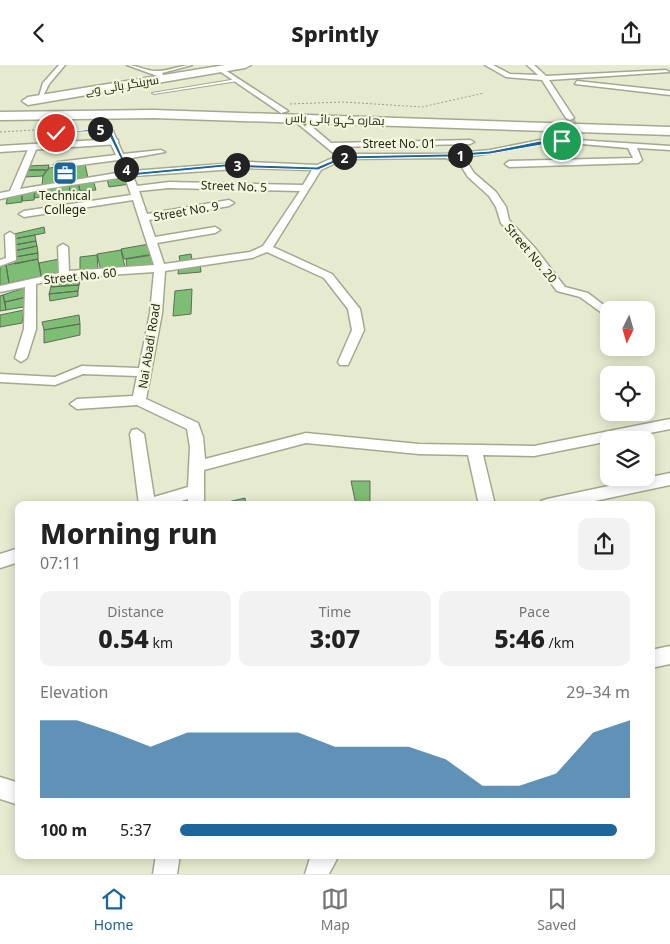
<!DOCTYPE html>
<html lang="en">
<head>
<meta charset="utf-8">
<style>
	:root { --surface:#fff; --page:#f2f2f2; --text:#222; --muted:#767676; --line:#e0e0e0; --accent:#1e6599 }
	body { margin:0; font-family:"Noto Sans",Cairo,sans-serif; background:var(--page); color:var(--text); height:100vh; display:flex; flex-direction:column; font-size:19px; white-space:nowrap }
	* { box-sizing:border-box; margin:0 }
	p { font-size:16px; color:var(--muted) }
	.icon { flex:none; width:28px; height:28px; fill:none; stroke:currentColor; stroke-width:2; stroke-linecap:round; stroke-linejoin:round }
	.map { position:relative; flex:1; overflow:hidden }
	.panel { position:absolute; left:15px; top:436px; width:640px; height:358px; display:flex; flex-direction:column; background:var(--surface); border-radius:10px; box-shadow:0 2px 12px #0003 }
	.panel>* { flex:none }
	.needle { width:32px; rotate:185deg }
	.fabs { position:absolute; left:600px; top:236px; display:grid; gap:10px }
	.fabs a { display:grid; place-items:center; width:55px; height:55px; border-radius:10px; background:var(--surface); box-shadow:0 2px 12px #0003; font-size:25px }
	.pin { position:absolute; display:grid; place-items:center; width:42px; height:42px; color:#fff; margin:-21px; border:2px solid #fff; border-radius:50%; box-shadow:0 1px 5px #0007 }
	.km { position:absolute; width:25px; height:25px; margin:-12px; border-radius:50%; background:#222; color:#fff; font-size:14px; line-height:25px; text-align:center }
	.round { display:grid; place-items:center; flex:none; width:52px; height:52px; border-radius:10px; background:var(--page) }
	.overview { display:flex; align-items:center; justify-content:space-between; height:85px; padding:0 25px }
	h1 { font-size:28px; font-weight:800; line-height:38px }
	.metrics { display:grid; grid-template-columns:repeat(3,1fr); gap:8px; height:85px; padding:5px 25px }
	.metrics div { display:grid; align-content:center; border-radius:10px; background:var(--page); text-align:center }
	.metrics b { font-size:25px; font-weight:800 }
	.metrics small { font-size:14px; font-weight:400 }
	.metrics p { font-size:14px }
	.chart { height:140px; padding:10px 25px }
	.chart p { display:flex; justify-content:space-between }
	.chart svg { width:100%; height:90px; margin-top:5px; fill:var(--accent); opacity:.7 }
	ul { padding:0 25px; list-style:none; font-size:16px }
	li { display:grid; grid-template-columns:80px 60px 1fr; align-items:center; height:38px }
	li i { height:12px; border-radius:6px; background:var(--accent) }
	header { display:flex; justify-content:space-between; align-items:center; height:65px; padding:0 25px; background:var(--surface); font-size:22px; font-weight:800 }
	.tabs { display:flex; justify-content:space-around; align-items:center; height:70px; border-top:1px solid var(--line); background:var(--surface); font-size:14px; color:var(--muted) }
	.tabs a { display:grid; justify-items:center; gap:2px }
	.tabs .current { color:var(--accent) }
	.map>svg:first-child { display:block }
	.building { fill:#7dbd74; stroke:#5c6c59 }
	.lines { fill:none; stroke-linecap:round; stroke-linejoin:round }
	.street-tunnel { stroke:#c0c4ac; stroke-width:8; stroke-dasharray:8 4; stroke-linecap:butt }
	.lane-casing { stroke:#a4a88f; stroke-width:2 }
	.street-casing { stroke:#a4a88f; stroke-width:3 }
	.secondary-casing { stroke:#a4a88f; stroke-width:3 }
	.highway-casing { stroke:#a4a88f; stroke-width:3 }
	.path { stroke:#9ca08b; stroke-width:1; stroke-dasharray:2 2; stroke-linecap:butt }
	.lane { fill:#fff; fill-rule:evenodd }
	.street { fill:#fff; fill-rule:evenodd }
	.secondary { fill:#fff; fill-rule:evenodd }
	.highway { fill:#fff; fill-rule:evenodd }
	.route { fill:#1e6599; stroke:#fff }
	.labels { text-anchor:middle; dominant-baseline:central; stroke-width:4.5; stroke-linejoin:round; paint-order:stroke }
	.far-street-label { font-size:12px; fill:#26271d; stroke:#f3f8dd }
	.far-poi-label { font-size:12px; fill:#26271d; stroke:#f3f8dd }
</style>
</head>
<body>
<header><svg class="icon" aria-label="back" viewBox="0 0 24 24"><path d="M15 5l-7 7 7 7"/></svg>Sprintly<svg class="icon" aria-label="share" viewBox="0 0 24 24"><path d="M12 15V3M7 8l5-5 5 5M5 13v7h14v-7"/></svg></header>
<div class="map">
<svg width="670" height="809" viewBox="0 0 670 809">
	<rect width="100%" height="100%" fill="#e6ebd0"/>
	<path class="building" d="M85,99L88,113L42,120L43,111L49,103Z
		M49,100L48,105H26L28,101Z
		M26,105H46L43,111L24,112Z
		M128,110L130,119L109,122L107,114Z
		M93,115L96,125L80,126L78,117Z
		M78,117L80,126L70,128L69,118Z
		M69,118L70,128L60,129V120Z
		M60,120V129L47,131V122Z
		M47,122V131L34,133L35,125Z
		M35,125L34,135L22,136V128Z
		M22,128V137L6,139L8,131Z
		M44,162L45,168L14,174V169Z
		M35,170L36,176L14,180V174Z
		M36,176L37,181L14,186V180Z
		M149,179L153,189L124,194L121,184Z
		M37,181L38,188L15,192L14,186Z
		M121,185L125,202L101,206L97,189Z
		M38,188V194L15,199V192Z
		M191,189L192,195L180,196L179,191Z
		M97,190L98,205L80,208V192Z
		M153,190L155,201L127,205L126,194Z
		M38,194L41,211L9,218L6,200Z
		M59,194L61,207L41,211L39,198Z
		M200,199L201,207L178,209L179,201Z
		M6,200L9,218L0,220V201Z
		M82,210L79,220L65,221L69,211Z
		M69,211L65,221L51,222V214Z
		M36,219L35,230L5,237L3,230Z
		M79,220L78,226L49,229L51,222Z
		M192,224L191,249L173,251L175,226Z
		M78,226V231L50,236L49,229Z
		M3,230L6,245L0,246V231Z
		M35,230V240L6,245L5,237Z
		M24,245L22,258L0,262V250Z
		M79,250L80,259L44,265L42,257Z
		M80,259V270L44,278V265Z
		M351,416H370V439L356,440Z
		M245,433L246,440H228V437Z"/>
	<g class="lines">
		<path class="street-tunnel" d="M570,53L576,67"/>
		<g class="lane-casing">
			<path id="lane" d="M237,14L238,16L154,29L152,28Z"/>
		</g>
		<g class="street-casing">
			<path id="street" d="M59,0H65L49,19L43,31H39L43,18Z
				M127,0C137,0 146,6 155,6C167,7 180,0 192,0L162,8L163,10L160,12Z
				M485,0H493L510,9L538,10L527,0H534L546,11L666,5L669,7L549,15L574,53L570,55L566,53L542,15L506,12Z
				M220,2L222,3L288,46L281,48L218,5Z
				M577,16L670,26V30L575,19Z
				M297,54H303L331,78L470,75L474,77L470,79L336,82L345,89H447L490,85L540,75L562,74L670,81V85L637,83L642,95L638,98L509,102L505,99L509,96L633,93L628,83C599,81 569,76 540,79C512,83 485,90 457,93L467,97L474,108L496,127L506,142L509,155L535,183L565,222L588,228L610,245L609,253L580,232L557,226L527,187L501,158L496,142L489,131L468,112L461,101L446,93L344,94L321,105L273,182L332,209L360,244L364,265L348,300H340L338,297L352,265L348,244L324,213L267,187L252,193L165,206L162,248L146,334L198,358L203,372L205,394L306,368L419,379L534,381L670,354V364L534,391L483,390L495,440H479L468,390L419,389L306,378L204,405V440H188V434L167,440H139L130,369L132,365L137,364L144,369L154,432L188,422L190,382L187,364L137,340L77,344L70,339L77,334L133,331L137,311L83,309L55,320L0,317V309L55,312L82,301L139,303L150,248L154,207L64,213L36,219V264L27,293L21,297L15,293L24,264L25,222L0,227V221L59,208L58,182L63,179L68,182L69,206L154,200L133,135L24,152L19,149L24,146L131,130L125,112L45,124L0,134V128L10,126L29,82L33,80L37,82L20,124L123,107L118,95L58,103L54,100L58,97L116,90L105,66L109,64L113,66L123,89L161,85L165,87L126,94L131,106L250,97L317,100L337,91L297,58ZM250,103L312,105L303,120L169,117L137,121L133,111ZM169,123L300,126L263,181L250,187L164,199L157,178L215,168L220,165L215,162L155,172L149,155L229,141L234,138L229,135L147,149L139,126Z
				M10,167L15,170L16,195L0,201V195L6,193L5,170Z
				M670,408V420L576,440H539L541,436L547,434Z
				M19,483V497L0,503V489Z
				M670,581V599L651,603V585Z
				M0,712L19,718V740L0,734Z
				M156,790H180L177,809H153Z
				M311,790H339L329,809H305Z"/>
		</g>
		<g class="secondary-casing">
			<path id="secondary" d="M114,74L118,75V79L0,87V81Z"/>
		</g>
		<g class="highway-casing">
			<path id="highway" d="M225,0H251L245,3L28,40L22,36L28,32Z
				M153,45L670,62V70L153,53L0,55V47Z"/>
		</g>
		<path class="path" d="M290,39L343,37L422,42L484,28
			M0,67L35,65L63,68L100,64"/>
		<use href="#lane" class="lane"/>
		<use href="#street" class="street"/>
		<use href="#secondary" class="secondary"/>
		<use href="#highway" class="highway"/>
	</g>
	<path class="route" d="M105,63L111,66L130,108L224,99L317,102L343,91L447,89L490,86L540,76H564L490,89L447,92L343,94L318,105L224,102L129,111L107,66L54,68Z"/>
	<defs>
		<g id="office-square" transform="scale(1.25)"><rect x="-9" y="-9" width="18" height="18" rx="4" fill="#1e6599" stroke="#f3f8dd"/><path d="M-6-3h4V-5.5h4V-3h4V5H-6ZM-1-4.5V-3h2v-1.5ZM-6 0V1H6V0Z" fill="#fff"/></g>
	</defs>
	<g fill-rule="evenodd">
		<use href="#office-square" x="65" y="108"/>
	</g>
	<g class="labels">
		<g class="far-street-label">
			<text transform="translate(122 20) rotate(-9)">سرینگر ہائی وے</text>
			<text transform="translate(335 54) rotate(2)">بھارہ کہو بائی پاس</text>
			<text x="399" y="78">Street No. 01</text>
			<text transform="translate(234 121) rotate(2)">Street No. 5</text>
			<text transform="translate(186 146) rotate(-10)">Street No. 9</text>
			<text transform="translate(531 188) rotate(50)">Street No. 20</text>
			<text transform="translate(80 211) rotate(-6)">Street No. 60</text>
			<text transform="translate(149 281) rotate(-81)">Nai Abadi Road</text>
		</g>
		<g class="far-poi-label">
			<text x="65" y="130">Technical<tspan x="65" dy="14">College</tspan></text>
		</g>
	</g>
</svg>
<div class="fabs">
<a><svg class="needle" viewBox="-14 -14 28 28"><path d="M0-13l5 13h-10z" fill="#e53935"/><path d="M0 13l5-13h-10z" fill="#767676"/></svg></a>
<a><svg class="icon" aria-label="locate" viewBox="0 0 24 24"><circle cx="12" cy="12" r="6"/><path d="M12 2v4M12 18v4M2 12h4M18 12h4"/></svg></a>
<a><svg class="icon" aria-label="layers" viewBox="0 0 24 24"><path d="M12 4l9 5-9 5-9-5zM3 14l9 5 9-5"/></svg></a>
</div>
<div class="pin" style="left:562px;top:76px;background:#1e9e55"><svg class="icon" aria-label="arrive" viewBox="0 0 24 24"><path d="M6 21V4h12l-3 4 3 4H6"/></svg></div>
<div class="pin" style="left:56px;top:68px;background:#d93025"><svg class="icon" aria-label="check" viewBox="0 0 24 24"><path d="M5 12l5 5 9-10"/></svg></div>
<b class="km" style="left:460px;top:90px">1</b>
<b class="km" style="left:344px;top:92px">2</b>
<b class="km" style="left:237px;top:100px">3</b>
<b class="km" style="left:126px;top:104px">4</b>
<b class="km" style="left:100px;top:64px">5</b>
<section class="panel">
<div class="overview"><div><h1>Morning run</h1><p>07:11</p></div><a class="round"><svg class="icon" aria-label="share" viewBox="0 0 24 24"><path d="M12 15V3M7 8l5-5 5 5M5 13v7h14v-7"/></svg></a></div>
<div class="metrics">
<div><p>Distance</p><b>0.54<small> km</small></b></div>
<div><p>Time</p><b>3:07</b></div>
<div><p>Pace</p><b>5:46<small> /km</small></b></div>
</div>
<div class="chart"><p><span>Elevation</span>29–34 m</p>
<svg viewBox="0 0 160 44" preserveAspectRatio="none"><path d="M0 44V6L10 6L20 12L30 19L40 12L50 12L60 12L70 12L80 19L90 19L100 19L110 25L120 38L130 38L140 32L150 12L160 6V44z"/></svg>
</div>
<ul>
<li><b>100 m</b>5:37<i style="width:97%"></i></li>
</ul>
</section>
</div>
<nav class="tabs">
<a class="current"><svg class="icon" aria-label="home" viewBox="0 0 24 24"><path d="M3 11l9-7 9 7M6 9v11h12V9"/></svg>Home</a>
<a><svg class="icon" aria-label="map" viewBox="0 0 24 24"><path d="M3 6l6-2 6 2 6-2v14l-6 2-6-2-6 2zM9 4v14M15 6v14"/></svg>Map</a>
<a><svg class="icon" aria-label="saved" viewBox="0 0 24 24"><path d="M7 4h10v16l-5-4-5 4z"/></svg>Saved</a>
</nav>
</body>
</html>
